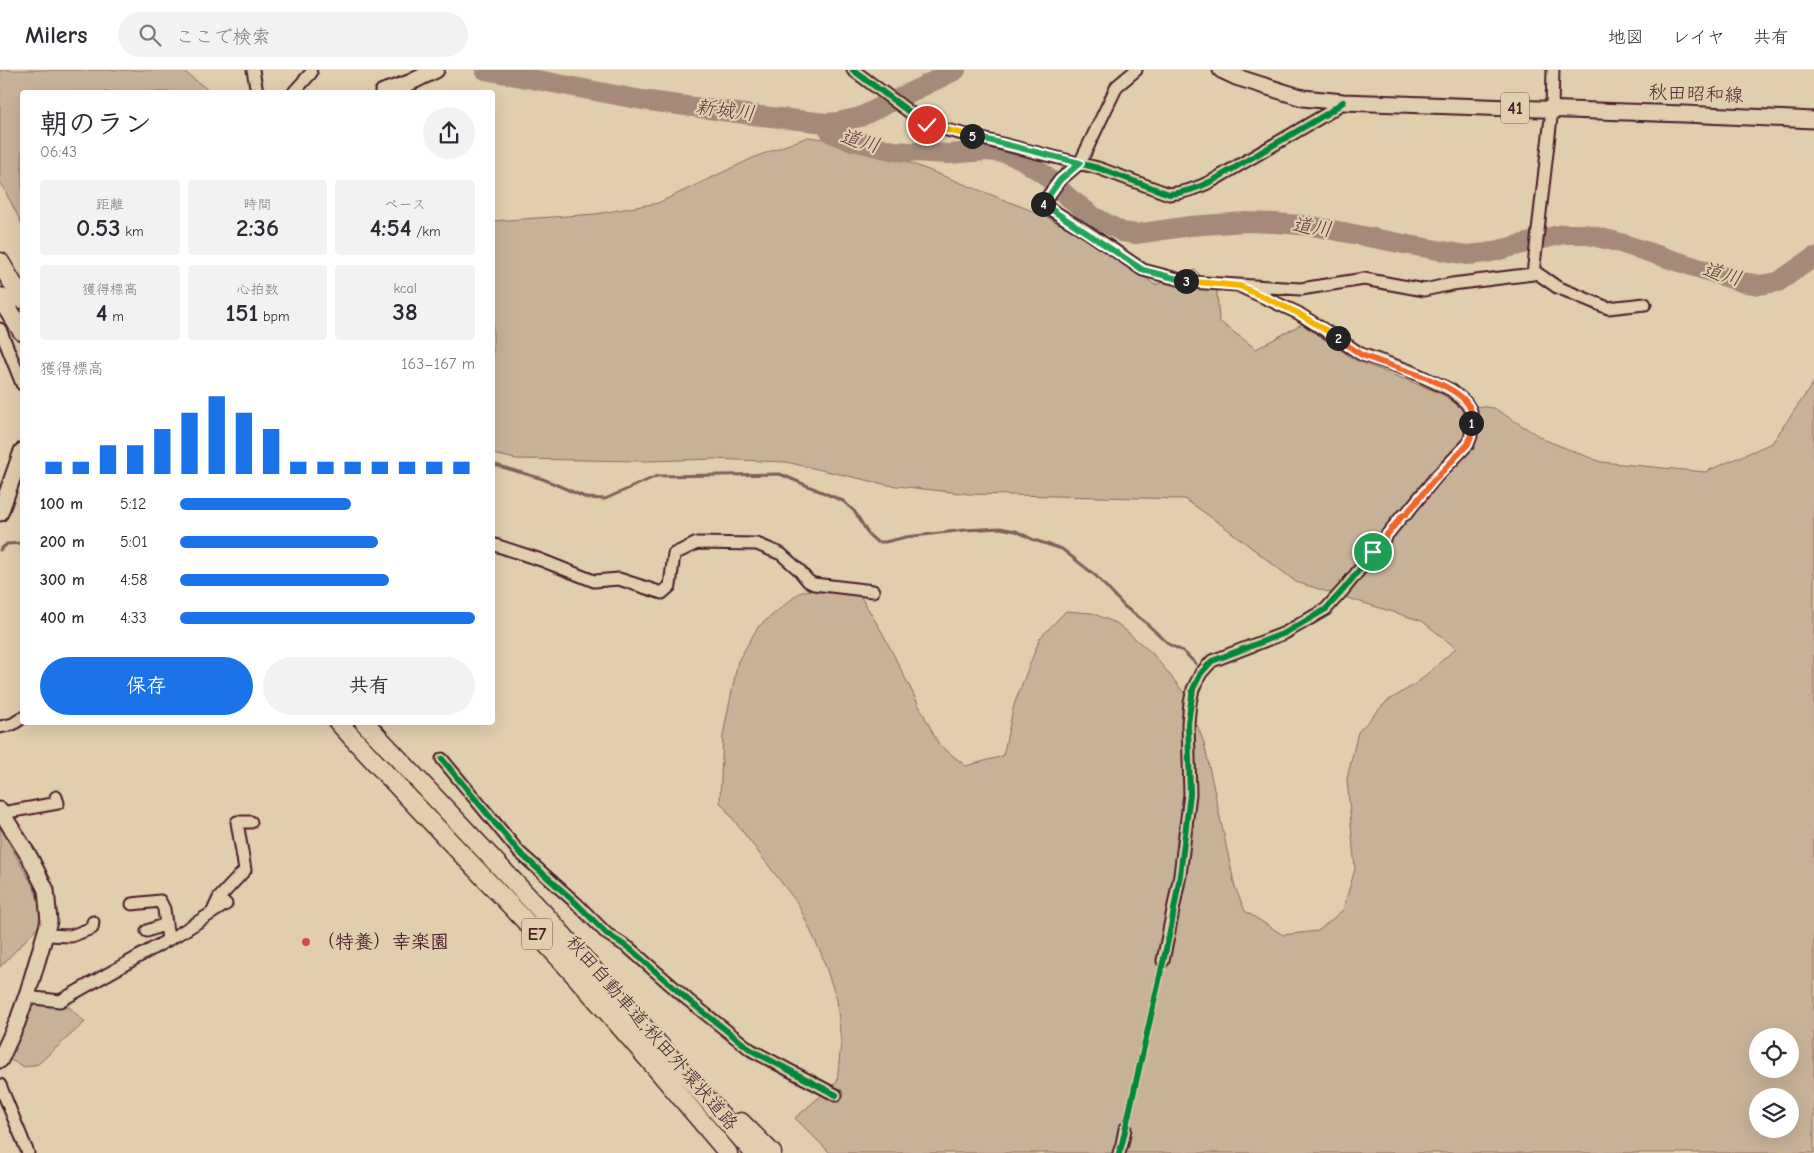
<!DOCTYPE html>
<html lang="ja">
<head>
<meta charset="utf-8">
<style>
	:root { --surface:#fff; --page:#f2f2f3; --text:#2b2b33; --muted:#7c7c81; --line:#e1e1e2; --accent:#1a73e8 }
	body { margin:0; font-family:"Comic Neue","Klee One",sans-serif; background:var(--page); color:var(--text); height:100vh; display:flex; flex-direction:column; font-size:19px; white-space:nowrap }
	* { box-sizing:border-box; margin:0 }
	p { font-size:16px; color:var(--muted) }
	.icon { flex:none; width:28px; height:28px; fill:none; stroke:currentColor; stroke-width:2; stroke-linecap:round; stroke-linejoin:round }
	.map { position:relative; flex:1; overflow:hidden }
	.side { position:absolute; left:20px; top:20px; width:475px; height:635px; display:flex; flex-direction:column; background:var(--surface); border-radius:5px; box-shadow:0 5px 20px #0002 }
	.side>* { flex:none }
	.fabs { position:absolute; left:1749px; top:958px; display:grid; gap:10px }
	.fabs a { display:grid; place-items:center; width:50px; height:50px; border-radius:50%; background:var(--surface); box-shadow:0 5px 20px #0002; font-size:25px }
	.pin { position:absolute; display:grid; place-items:center; width:42px; height:42px; color:#fff; margin:-21px; border:2px solid #fff; border-radius:50%; box-shadow:0 1px 5px #0007 }
	.km { position:absolute; width:25px; height:25px; margin:-12px; border-radius:50%; background:#222; color:#fff; font-size:14px; line-height:25px; text-align:center }
	.round { display:grid; place-items:center; flex:none; width:52px; height:52px; border-radius:26px; background:var(--page) }
	.summary { display:flex; align-items:center; justify-content:space-between; height:85px; padding:0 20px }
	h1 { font-size:28px; font-weight:700; line-height:38px }
	.figures { display:grid; grid-template-columns:repeat(3,1fr); gap:8px; height:85px; padding:5px 20px }
	.figures div { display:grid; align-content:center; border-radius:5px; background:var(--page); text-align:center }
	.figures b { font-size:25px; font-weight:700 }
	.figures small { font-size:14px; font-weight:400 }
	.figures p { font-size:14px }
	.chart { height:140px; padding:10px 20px }
	.chart p { display:flex; justify-content:space-between }
	.chart svg { width:100%; height:90px; margin-top:5px; stroke:var(--accent); stroke-width:6 }
	.primary-button { display:flex; gap:10px; margin-top:auto; padding:10px 20px }
	.primary-button a { flex:1; height:58px; border-radius:30px; background:var(--accent); color:#fff; font-size:20px; font-weight:700; line-height:58px; text-align:center }
	.primary-button a+a { background:var(--page); color:var(--text) }
	ul { padding:0 20px; list-style:none; font-size:16px }
	li { display:grid; grid-template-columns:80px 60px 1fr; align-items:center; height:38px }
	li i { height:12px; border-radius:6px; background:var(--accent) }
	header { display:flex; align-items:center; gap:30px; box-sizing:border-box; height:70px; padding:0 25px; background:var(--surface); border-bottom:1px solid var(--line) }
	header strong { font-size:24px }
	nav { display:flex; gap:28px; margin-inline-start:auto; font-size:18px }
	.search { width:350px; height:45px; background:var(--page); display:flex; align-items:center; gap:12px; box-sizing:border-box; padding:0 18px; border-radius:28px; color:var(--muted); font-size:19px }
	.map>svg:first-child { display:block }
	.green { fill:#c8b297; stroke:#896861; fill-rule:evenodd }
	.lines { fill:none; stroke-linecap:round; stroke-linejoin:round }
	.stream { stroke:#815f5a; stroke-width:3 }
	.river { stroke:#a68a79; stroke-width:20 }
	.minor-tunnel { stroke:#c3ab92; stroke-width:11; stroke-dasharray:11 5.5; stroke-linecap:butt }
	.minor-casing { stroke:#4a1f2b; stroke-width:15 }
	.major-casing { stroke:#4a1f2b; stroke-width:19 }
	.highway-casing { stroke:#4a1f2b; stroke-width:21 }
	.minor { stroke:#e1ceac; stroke-width:11 }
	.major { stroke:#e1ceac; stroke-width:15 }
	.highway { stroke:#e1ceac; stroke-width:18 }
	.cycleway-casing { stroke:#e1ceac; stroke-width:9 }
	.cycleway { stroke:#00873e; stroke-width:6 }
	.split-1-casing { stroke:#fff; stroke-width:10 }
	.split-2-casing { stroke:#fff; stroke-width:10 }
	.split-3-casing { stroke:#fff; stroke-width:10 }
	.split-4-casing { stroke:#fff; stroke-width:10 }
	.split-5-casing { stroke:#fff; stroke-width:10 }
	.split-6-casing { stroke:#fff; stroke-width:10 }
	.split-1 { stroke:#f0652b; stroke-width:6 }
	.split-2 { stroke:#f0652b; stroke-width:6 }
	.split-3 { stroke:#f5b400; stroke-width:6 }
	.split-4 { stroke:#22a559; stroke-width:6 }
	.split-5 { stroke:#22a559; stroke-width:6 }
	.split-6 { stroke:#f5b400; stroke-width:6 }
	.poi-dot { fill:#d1495b; stroke:#e1ceac; stroke-width:2 }
	.labels { text-anchor:middle; dominant-baseline:central; stroke-width:4.5; stroke-linejoin:round; paint-order:stroke }
	.shield { fill:#e1ceac; stroke:#775452; stroke-width:1 }
	.shield-label { font-size:18px; font-weight:bold; fill:#4a1f2b }
	.street-label { font-size:19px; fill:#4a1f2b; stroke:#e1ceac }
	.poi-label { font-size:19px; font-weight:bold; fill:#4a1f2b; stroke:#e1ceac; text-anchor:start }
	.water-label { font-size:20px; font-style:italic; fill:#5c343b; stroke:#e1ceac }
</style>
</head>
<body>
<header>
<strong>Milers</strong>
<div class="search"><svg class="icon" aria-label="search" viewBox="0 0 24 24"><circle cx="10" cy="10" r="6"/><path d="M15 15l6 6"/></svg>ここで検索</div>
<nav><a>地図</a><a>レイヤ</a><a>共有</a></nav>
</header>
<div class="map">
<svg width="1814" height="1083" viewBox="0 0 1814 1083">
	<rect width="100%" height="100%" fill="#e1ceac"/>
	<filter id="ink" filterUnits="userSpaceOnUse"><feTurbulence type="fractalNoise" baseFrequency=".02" numOctaves="2"/><feDisplacementMap in="SourceGraphic" scale="10" xChannelSelector="R" yChannelSelector="G"/><feConvolveMatrix kernelMatrix="1 2 1 2 8 2 1 2 1" color-interpolation-filters="sRGB"/></filter>
	<g filter="url(#ink)">
		<path class="green" d="M0,0H182L208,20L209,22H22V154L0,111Z
			M808,67L862,74L1045,146L1117,186L1155,215L1195,200L1217,222L1219,251L1256,279L1302,254L1355,290L1440,323L1457,334L1494,338L1545,370L1601,392L1705,402L1772,373L1814,312V1083H830L795,1048L837,1012L841,973L837,930L821,883L798,834L720,732L723,665L738,591L758,557L799,523L832,513L859,524L882,562L939,675L966,696L1003,686L1014,635L1040,568L1066,541L1092,543L1118,554L1152,583L1185,624L1204,673L1235,817L1245,841L1283,865L1318,861L1343,840L1355,799L1347,709L1358,662L1386,632L1417,613L1456,578L1422,551L1296,512L1222,455L1185,429L969,424L888,415L786,392L715,389L647,391L516,389L493,384V151L596,144L658,133L755,87ZM1758,966H1790V999H1758ZM1758,1026H1790V1059H1758Z
			M0,757L34,818L40,835L39,856L0,897Z
			M30,934L69,937L85,952L38,994L25,997L8,989Z"/>
		<g class="lines">
			<path class="stream" d="M492,394L543,409L587,428L605,429L657,406L780,404L843,431L855,442L869,465L877,472H885L906,467L965,460L1000,458L1016,461L1034,470L1062,479L1096,506L1125,537L1145,552L1170,575L1183,581L1196,594
				M0,480L7,474L22,473"/>
			<path class="river" d="M485,0L642,30L752,45L826,53L838,52L860,47L956,0
				M826,53L831,63L845,69L894,81L948,84L987,81L1005,83L1021,89L1045,105L1068,127L1093,146L1122,162L1136,164L1190,156L1245,152L1275,153L1312,156L1409,175L1467,185L1487,183L1563,164H1585L1617,172L1741,212L1760,215L1778,212L1814,187"/>
			<path class="minor-tunnel" d="M1125,1059L1163,891"/>
			<g class="minor-casing">
				<path id="minor" d="M253,0L257,22
					M853,0L927,55L1098,98L1169,124C1185,123 1198,118 1212,111L1328,43L1343,32
					M1136,0L1117,16L1080,93L1060,110L1042,134L1086,161L1143,200L1189,212L1301,219L1364,209L1424,220L1452,214L1533,204L1552,39L1553,0
					M294,22L311,3
					M1534,201L1557,217L1608,238L1645,234
					M0,259L22,314
					M492,474L541,490L594,511L619,509L662,523L670,516L674,484L697,473L757,474L781,484L799,500L808,511L814,514L873,521
					M0,657L13,654L22,648
					M442,689L519,782L576,833L607,864L629,878L688,930L751,980L836,1025
					M2,743L58,733L56,727
					M132,834L160,831L164,839L168,870
					M213,841L219,828L245,800L237,752H251
					M147,861L166,854
					M46,865L71,866L92,858L93,852
					M1163,891L1180,805L1190,724L1188,653L1190,633L1193,619L1201,603L1212,591L1285,563L1326,539L1344,519L1402,446L1406,444L1436,407L1468,374L1471,366V341L1466,333L1451,320L1408,300L1361,284L1298,243L1239,216
					M26,927L60,931L182,862L226,834
					M0,1015L28,1083
					M1119,1083L1122,1074L1125,1059"/>
			</g>
			<g class="major-casing">
				<path id="major" d="M1221,0L1236,7L1303,28L1343,32L1684,44L1814,50
					M383,22L409,13L436,0
					M0,443L22,381
					M0,740L30,788L46,820L49,851L28,922L17,953L0,990"/>
			</g>
			<g class="highway-casing">
				<path id="highway" d="M0,192L22,229
					M0,227L22,261
					M338,652C401,721 465,787 528,854C597,928 663,1006 728,1083
					M364,652L547,847L754,1083
					M741,1052L772,1083"/>
			</g>
			<use href="#minor" class="minor"/>
			<use href="#major" class="major"/>
			<use href="#highway" class="highway"/>
			<g class="cycleway-casing">
				<path id="cycleway" d="M853,0L927,55L1098,98L1169,124C1185,123 1198,118 1212,111L1328,43L1343,32
					M442,689L519,782L576,833L607,864L629,878L688,930L751,980L836,1025
					M1119,1083L1122,1074L1171,857L1180,805L1190,724L1188,653L1193,619L1201,603L1212,591L1285,563L1326,539L1344,519L1402,446L1406,444L1436,407L1468,374L1471,366V341L1466,333L1451,320L1408,300L1361,284L1298,243L1239,216"/>
			</g>
			<use href="#cycleway" class="cycleway"/>
		</g>
	</g>
	<g class="lines" filter="url(#ink)">
		<g class="split-1-casing">
			<path id="split-1" d="M1373,482L1402,446L1406,444L1436,408L1468,374L1471,366V353"/>
		</g>
		<g class="split-2-casing">
			<path id="split-2" d="M1338,268C1345,273 1352,279 1360,284C1384,296 1464,312 1471,341C1472,344 1471,349 1471,353"/>
		</g>
		<g class="split-3-casing">
			<path id="split-3" d="M1186,211L1240,216L1298,243L1338,268"/>
		</g>
		<g class="split-4-casing">
			<path id="split-4" d="M1043,134L1143,200L1186,211"/>
		</g>
		<g class="split-5-casing">
			<path id="split-5" d="M972,66L1080,93L1060,110L1043,134"/>
		</g>
		<g class="split-6-casing">
			<path id="split-6" d="M927,55L972,66"/>
		</g>
		<use href="#split-1" class="split-1"/>
		<use href="#split-2" class="split-2"/>
		<use href="#split-3" class="split-3"/>
		<use href="#split-4" class="split-4"/>
		<use href="#split-5" class="split-5"/>
		<use href="#split-6" class="split-6"/>
	</g>
	<circle class="poi-dot" cx="306" cy="872" r="5"/>
	<g class="labels">
		<g class="shield">
			<rect x="1501" y="22.5" width="28" height="31" rx="4"/>
			<rect x="522" y="848.5" width="30" height="31" rx="4"/>
		</g>
		<g class="shield-label">
			<text x="1515" y="38">41</text>
			<text x="537" y="864">E7</text>
		</g>
		<g class="street-label">
			<text transform="translate(1696 24) rotate(2)">秋田昭和線</text>
			<text transform="translate(652 963) rotate(49)">秋田自動車道;秋田外環状道路</text>
		</g>
		<g class="poi-label">
			<text x="316" y="872">（特養）幸楽園</text>
		</g>
		<g class="water-label">
			<text transform="translate(725 40) rotate(7)">新城川</text>
			<text transform="translate(860 71) rotate(16)">道川</text>
			<text transform="translate(1312 157) rotate(8)">道川</text>
			<text transform="translate(1722 204) rotate(16)">道川</text>
		</g>
	</g>
</svg>
<div class="fabs">
<a><svg class="icon" aria-label="locate" viewBox="0 0 24 24"><circle cx="12" cy="12" r="6"/><path d="M12 2v4M12 18v4M2 12h4M18 12h4"/></svg></a>
<a><svg class="icon" aria-label="layers" viewBox="0 0 24 24"><path d="M12 4l9 5-9 5-9-5zM3 14l9 5 9-5"/></svg></a>
</div>
<div class="pin" style="left:1373px;top:482px;background:#1e9e55"><svg class="icon" aria-label="arrive" viewBox="0 0 24 24"><path d="M6 21V4h12l-3 4 3 4H6"/></svg></div>
<div class="pin" style="left:927px;top:55px;background:#d93025"><svg class="icon" aria-label="check" viewBox="0 0 24 24"><path d="M5 12l5 5 9-10"/></svg></div>
<b class="km" style="left:1471px;top:353px">1</b>
<b class="km" style="left:1338px;top:268px">2</b>
<b class="km" style="left:1186px;top:211px">3</b>
<b class="km" style="left:1043px;top:134px">4</b>
<b class="km" style="left:972px;top:66px">5</b>
<section class="side">
<div class="summary"><div><h1>朝のラン</h1><p>06:43</p></div><a class="round"><svg class="icon" aria-label="share" viewBox="0 0 24 24"><path d="M12 15V3M7 8l5-5 5 5M5 13v7h14v-7"/></svg></a></div>
<div class="figures">
<div><p>距離</p><b>0.53<small> km</small></b></div>
<div><p>時間</p><b>2:36</b></div>
<div><p>ペース</p><b>4:54<small> /km</small></b></div>
</div>
<div class="figures">
<div><p>獲得標高</p><b>4<small> m</small></b></div>
<div><p>心拍数</p><b>151<small> bpm</small></b></div>
<div><p>kcal</p><b>38</b></div>
</div>
<div class="chart"><p><span>獲得標高</span>163–167 m</p>
<svg viewBox="0 0 160 44" preserveAspectRatio="none"><path d="M5 44V38M15 44V38M25 44V30M35 44V30M45 44V22M55 44V14M65 44V6M75 44V14M85 44V22M95 44V38M105 44V38M115 44V38M125 44V38M135 44V38M145 44V38M155 44V38"/></svg>
</div>
<ul>
<li><b>100 m</b>5:12<i style="width:58%"></i></li>
<li><b>200 m</b>5:01<i style="width:67%"></i></li>
<li><b>300 m</b>4:58<i style="width:71%"></i></li>
<li><b>400 m</b>4:33<i style="width:100%"></i></li>
</ul>
<div class="primary-button"><a>保存</a><a>共有</a></div>
</section>
</div>
</body>
</html>
